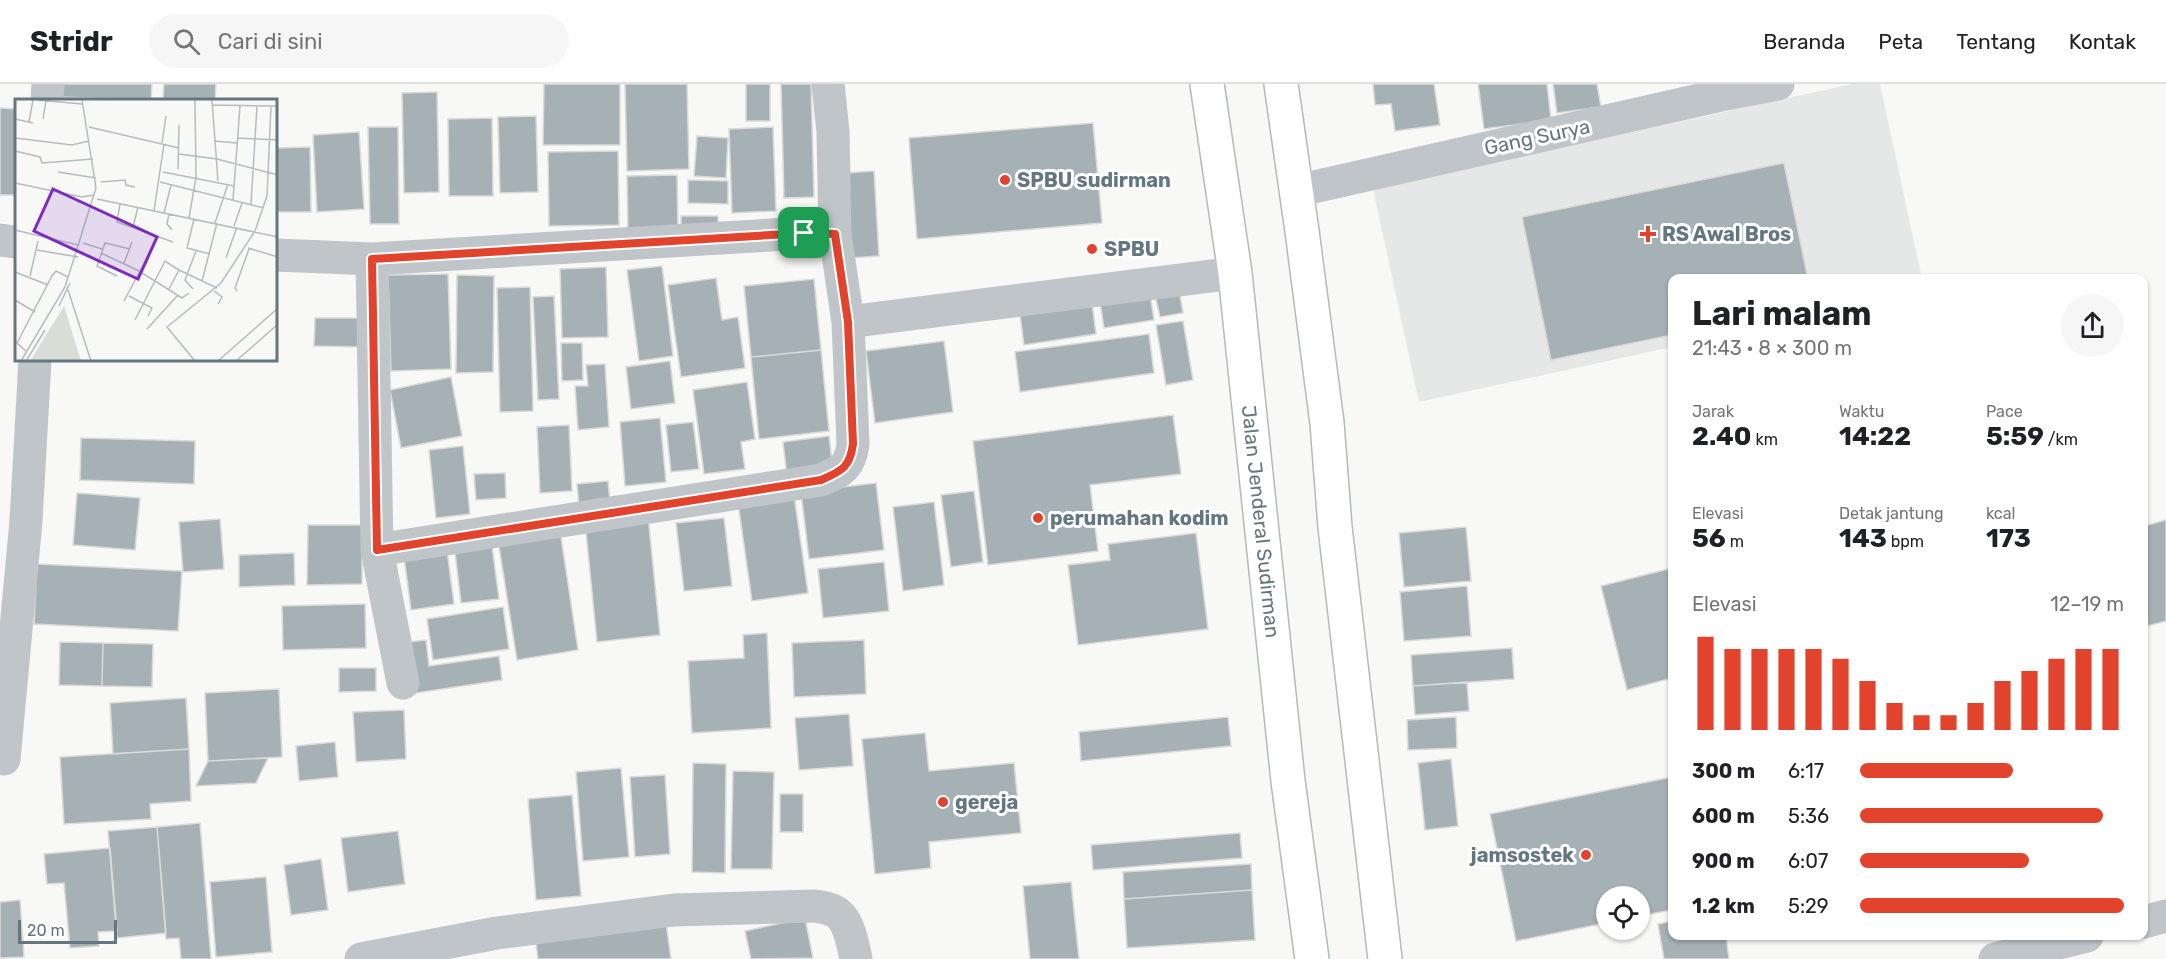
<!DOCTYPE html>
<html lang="id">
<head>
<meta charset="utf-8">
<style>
	:root { --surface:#fff; --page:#f6f6f6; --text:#202124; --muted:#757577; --line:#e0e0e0; --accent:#e1432d }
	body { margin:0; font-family:Rubik,sans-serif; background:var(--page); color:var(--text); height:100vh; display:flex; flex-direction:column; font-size:22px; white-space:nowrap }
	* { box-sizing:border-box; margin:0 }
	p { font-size:20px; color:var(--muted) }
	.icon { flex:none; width:33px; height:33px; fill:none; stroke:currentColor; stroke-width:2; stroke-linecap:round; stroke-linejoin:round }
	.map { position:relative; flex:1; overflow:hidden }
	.panel { position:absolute; left:1668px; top:190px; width:480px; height:666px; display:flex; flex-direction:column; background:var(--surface); border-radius:12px; box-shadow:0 2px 4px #0004 }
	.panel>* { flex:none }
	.tools { position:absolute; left:1596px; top:802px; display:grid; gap:12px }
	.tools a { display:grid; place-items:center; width:54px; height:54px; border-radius:50%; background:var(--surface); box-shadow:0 2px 4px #0004; font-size:30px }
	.scale { position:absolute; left:18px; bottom:15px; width:99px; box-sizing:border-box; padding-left:6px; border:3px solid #647780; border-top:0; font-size:16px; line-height:21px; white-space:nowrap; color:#647780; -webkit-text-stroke:4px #fff; paint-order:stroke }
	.pin { position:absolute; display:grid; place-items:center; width:51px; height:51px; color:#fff; margin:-26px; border-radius:12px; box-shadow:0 3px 9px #0006 }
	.round { display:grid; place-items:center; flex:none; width:63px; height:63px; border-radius:32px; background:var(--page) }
	.summary { display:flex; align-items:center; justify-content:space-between; height:102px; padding:0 24px }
	h1 { font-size:33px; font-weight:700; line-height:45px }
	.metrics { display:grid; grid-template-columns:repeat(3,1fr); gap:9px; height:102px; padding:6px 24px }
	.metrics div { display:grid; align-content:center }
	.metrics b { font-size:26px; font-weight:700 }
	.metrics small { font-size:16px; font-weight:400 }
	.metrics p { font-size:16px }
	.chart { height:168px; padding:12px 24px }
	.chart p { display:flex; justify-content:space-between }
	.chart svg { width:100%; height:108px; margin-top:6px; stroke:var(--accent); stroke-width:6 }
	ul { padding:0 24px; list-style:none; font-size:20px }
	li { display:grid; grid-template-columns:96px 72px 1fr; align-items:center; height:45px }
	li i { height:15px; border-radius:8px; background:var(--accent) }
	header { display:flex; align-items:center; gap:36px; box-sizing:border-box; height:84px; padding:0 30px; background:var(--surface); border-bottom:2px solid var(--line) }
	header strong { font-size:28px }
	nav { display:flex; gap:33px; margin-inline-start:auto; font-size:21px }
	.search { width:420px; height:54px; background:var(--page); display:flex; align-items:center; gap:15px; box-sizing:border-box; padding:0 21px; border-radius:33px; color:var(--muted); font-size:22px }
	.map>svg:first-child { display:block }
	.built { fill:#e6e8e7 }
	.building { fill:#a6b1b5; stroke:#dadad8; stroke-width:1.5 }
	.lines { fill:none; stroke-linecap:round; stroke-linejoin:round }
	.major-casing { stroke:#b3b9bc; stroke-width:36 }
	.minor { stroke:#bfc5c8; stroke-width:33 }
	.major { stroke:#fff; stroke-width:33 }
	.route-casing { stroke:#fff; stroke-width:12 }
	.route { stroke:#e1432d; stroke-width:8 }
	.poi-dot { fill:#e1432d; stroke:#fff; stroke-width:2 }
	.labels { text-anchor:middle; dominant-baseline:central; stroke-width:6; stroke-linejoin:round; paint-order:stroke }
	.street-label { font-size:20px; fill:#647780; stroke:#fff }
	.poi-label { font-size:20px; font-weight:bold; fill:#647780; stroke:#fff; text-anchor:start }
	.inset-road { fill:none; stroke:#b4bcc0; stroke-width:1.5 }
	.view { fill:#7b2cbf; fill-opacity:0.15; stroke:#7b2cbf; stroke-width:3 }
	.inset-edge { fill:none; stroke:#647780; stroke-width:3 }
</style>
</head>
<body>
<header>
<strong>Stridr</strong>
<div class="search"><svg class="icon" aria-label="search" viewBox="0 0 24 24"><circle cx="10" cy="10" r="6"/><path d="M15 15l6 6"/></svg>Cari di sini</div>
<nav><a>Beranda</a><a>Peta</a><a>Tentang</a><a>Kontak</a></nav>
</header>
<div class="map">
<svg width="2166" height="875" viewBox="0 0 2166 875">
	<rect width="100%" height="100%" fill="#f8f8f6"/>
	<path class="built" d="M1852,0H1880L1922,195H1672V263L1419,318L1373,105Z"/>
	<path class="building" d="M59,0H152L151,16L58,13Z
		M164,0H216L215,16H163Z
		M544,0H620V61H543Z
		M625,0H687L689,85L627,87Z
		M746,0H770V37H746Z
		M781,0H811L814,113L784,114Z
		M1373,0H1434L1440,41L1395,47L1391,20L1375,21Z
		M1478,0H1547L1551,36L1484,45Z
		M1553,0H1597L1601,23L1557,29Z
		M437,8L439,108L404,109L402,9Z
		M0,24L16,25V111H0Z
		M536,32L538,108L500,109L498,33Z
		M492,34L493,112H449L448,35Z
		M1093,39L1102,139L917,155L909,54Z
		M368,43H398L399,140H370Z
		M773,43L776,127L732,129L729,45Z
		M359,48L364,125L317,128L313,51Z
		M697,52L728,54L726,94L694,92Z
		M310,63L311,128H276V64Z
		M618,67L619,141L549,142L548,68Z
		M1784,79L1808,195H1672V251L1551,276L1522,133Z
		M874,87L879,172L849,174L844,89Z
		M677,91L678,144L628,146L627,92Z
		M688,96L728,97V120L688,119Z
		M681,132H718V149L681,148Z
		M662,182L673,272L639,277L627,186Z
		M606,183L608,253L562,254L560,185Z
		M448,190L451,285L391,287L388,191Z
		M457,191L494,192L493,288L456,289Z
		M716,194L722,236L738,233L745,284L681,293L668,201Z
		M814,195L821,266L751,273L744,202Z
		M530,203L533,327L500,328L497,204Z
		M1179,206L1183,229L1160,233L1155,211Z
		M1150,210L1154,236L1104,244L1100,218Z
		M554,212L559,315L538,316L533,213Z
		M1092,219L1096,250L1024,261L1020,231Z
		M315,234H362V263L314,262Z
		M1183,237L1193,296L1166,301L1156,241Z
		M1149,250L1154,289L1020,308L1015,268Z
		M944,257L953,328L875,339L866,267Z
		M561,259H582L583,296L562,297Z
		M821,266L829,347L759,355L751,273Z
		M670,277L675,319L631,325L626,283Z
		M605,280L609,343L578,346L575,302H588L586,281Z
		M451,293L462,352L401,364L390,306Z
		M747,298L755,355L741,358L745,385L704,390L693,306Z
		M1173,331L1181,390L1090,401L1098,467L988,481L973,357Z
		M660,334L666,398L625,402L620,338Z
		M693,338L699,385L671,388L666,341Z
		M569,341L572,407L540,409L537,343Z
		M829,352L833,386L787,392L783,358Z
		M81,354L195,357L194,400L80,396Z
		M463,362L470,430L436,434L429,366Z
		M505,389L506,414L476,416L474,390Z
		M608,397L610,419L579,422L577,400Z
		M876,399L884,466L809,475L801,408Z
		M793,404L808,509L752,517L737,412Z
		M974,407L983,478L951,483L941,411Z
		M77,409L140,414L135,466L73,461Z
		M934,418L944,501L903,507L893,423Z
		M648,432L660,551L597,558L585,438Z
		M724,434L732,502L684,507L676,439Z
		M220,435L224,485L183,488L179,438Z
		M2166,436V537L2144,543V442Z
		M559,440L578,566L517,576L497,450Z
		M308,441H362V500L307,501Z
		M1466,443L1471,497L1404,503L1399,449Z
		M1196,449L1208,545L1078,561L1068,481L1110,476L1108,460Z
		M491,455L499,515L461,519L454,459Z
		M446,459L454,520L411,526L403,465Z
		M294,469L295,501L239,503V471Z
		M884,478L889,527L823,534L818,485Z
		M37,480L182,487L178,547L34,540Z
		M1672,484V594L1627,606L1601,502Z
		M1467,502L1471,552L1404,557L1400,508Z
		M365,520L366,564L283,566L282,522Z
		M503,523L509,565L433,576L427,535Z
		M767,549L771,644L692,649L688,577L744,574L743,551Z
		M426,556L429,582L499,572L502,596L416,609L409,558Z
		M864,556L866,610L794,613L792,559Z
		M60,558L103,559L102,602L59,601Z
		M103,559L153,560L152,603L102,602Z
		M1512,564L1514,595L1413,602L1411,571Z
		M339,584H376V607L339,608Z
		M1467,598L1469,627L1415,631L1413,602Z
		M279,605L282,673L208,677L205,609Z
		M186,614L189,665L113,670L110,619Z
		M404,626L406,675L356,678L353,628Z
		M849,630L853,682L799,686L795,634Z
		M1228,633L1231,662L1081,677L1079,648Z
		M1456,633L1457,664L1408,666L1407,636Z
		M925,649L929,687L1014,679L1021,749L929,758L931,784L875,790L862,655Z
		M335,658L338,693L299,697L296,662Z
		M189,665L191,717L150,720L151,735L64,740L60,673Z
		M268,674L256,699L196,702L208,677Z
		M1451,675L1458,742L1425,746L1418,679Z
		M693,679L726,680L725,789L692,788Z
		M621,684L629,773L583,777L576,688Z
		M733,687L774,688L772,785H731Z
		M665,691L670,770L635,773L630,693Z
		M1672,693V826L1640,832V813H1606V839L1516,857L1490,730Z
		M780,710H803V748H780Z
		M572,711L581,812L536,816L528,715Z
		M200,739L211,875H181L179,854L166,855L157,743Z
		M157,743L166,849L117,854L108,747Z
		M398,747L405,800L348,808L341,754Z
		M1240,749L1242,774L1093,786L1091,761Z
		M110,764L117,847L98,848L99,862L70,864L64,799L47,800L44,770Z
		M321,775L328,826L291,831L284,781Z
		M1251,780L1252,806L1124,815L1123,788Z
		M266,793L272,868L216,873L210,798Z
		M1071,798L1079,875H1030L1023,802Z
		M1252,806L1255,856L1127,864L1124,815Z
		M20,816L24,873L0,874V818Z
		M665,832L671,875H538L535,851Z
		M805,834L813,874L751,875L745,847Z
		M1672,837V852H1726L1729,875H1664L1658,840Z"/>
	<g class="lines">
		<g class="major-casing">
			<g id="major">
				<path id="s1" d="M1207,0L1235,189L1288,697L1312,875"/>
				<path d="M1281,0L1302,147L1327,339L1335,443L1385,875"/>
			</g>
		</g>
		<path class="minor" d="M47,16L48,0
			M1296,107L1726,10L1778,0
			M0,156L16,158
			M276,171L372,175L804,149L835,150
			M372,175L377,466L403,599
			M848,238L1235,189
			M377,466L821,396C842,387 850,383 853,360L848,238L835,150L833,48L828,0
			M4,675L26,437L35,276
			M2144,838L2166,832
			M361,875L497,849L674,826L815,822C821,823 829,824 834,827C849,834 853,861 856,875
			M1995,875L2087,852"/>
		<use href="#major" class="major"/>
	</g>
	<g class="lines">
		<g class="route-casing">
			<path id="route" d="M804,149L835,150L848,238L853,360C850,383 842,387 821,396L377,466L372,175Z"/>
		</g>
		<use href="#route" class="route"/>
	</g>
	<g class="poi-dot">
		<circle cx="1005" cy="96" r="6"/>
		<path d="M1645 141h6v6h6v6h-6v6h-6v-6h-6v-6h6z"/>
		<circle cx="1092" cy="165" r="6"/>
		<circle cx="1038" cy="434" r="6"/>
		<circle cx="943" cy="718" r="6"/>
		<circle cx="1586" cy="771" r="6"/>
	</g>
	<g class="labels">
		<g class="street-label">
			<text transform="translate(1537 53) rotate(-12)">Gang Surya</text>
			<text stroke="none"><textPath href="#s1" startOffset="441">Jalan Jenderal Sudirman</textPath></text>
		</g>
		<g class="poi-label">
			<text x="1017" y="96">SPBU sudirman</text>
			<text x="1662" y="150">RS Awal Bros</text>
			<text x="1104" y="165">SPBU</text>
			<text x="1050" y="434">perumahan kodim</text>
			<text x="955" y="718">gereja</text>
			<text x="1574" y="771" text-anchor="end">jamsostek</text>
		</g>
	</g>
	<g transform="translate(15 15)">
		<rect width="262" height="262" fill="#f8f8f6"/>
		<path d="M49,207L66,262H15Z" fill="#d9ddd5"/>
		<path class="inset-road" d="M23,1L67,5M197,1L203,82M198,6L263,7M0,20L18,24M28,20L31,2M14,23L18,1M74,28L164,49M0,39L57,46L74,42M222,39L263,41M199,42L222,44M147,44L151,17M0,52L25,58L27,64L78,60M164,55L202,60L263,76M163,70L164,26M43,73L81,79M148,73L219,87M86,83L110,81L111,86L120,88M145,83L249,109M0,84L67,98L79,96M82,100L263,138M218,101L225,7M105,105L102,123L158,143M236,105L242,7M139,112L149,45M149,114L156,86M154,115L152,125L157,131M174,119L181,78L180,1M179,120L172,149L195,155M200,124L213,85M219,127L227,104M118,128L123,108M0,131L63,146M68,144L87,150M233,149L263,158M22,151L63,158M86,154L124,172L167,199L174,194M211,159L222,128M109,164L117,143M164,171L202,189M0,173L33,186M15,177L23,142M102,177L82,167L90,144L115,150M187,182L202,124M178,190L170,181L181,152M53,191L76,262M199,192L207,198L203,205M222,192L220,189L234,150M114,197L137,209L133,217M0,201L20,213M109,202L138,148M44,207L55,184M120,221L150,162L164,171L154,190M132,230L163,196M11,252L2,244L37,177L41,172L53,178M6,262L50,188L81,89L67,1M11,262L30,231M180,262L152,228L206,184L240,132L252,97L256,7M203,262L263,209M221,262L263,225"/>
		<path class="view" d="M38,90L142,138L123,180L19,132Z"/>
		<rect width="262" height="262" class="inset-edge"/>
	</g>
</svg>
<div class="tools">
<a><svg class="icon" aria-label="locate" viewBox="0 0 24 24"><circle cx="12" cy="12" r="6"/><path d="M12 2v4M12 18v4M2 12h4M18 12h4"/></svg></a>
</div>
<div class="scale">20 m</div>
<div class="pin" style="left:804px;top:149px;background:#1e9e55"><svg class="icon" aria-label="arrive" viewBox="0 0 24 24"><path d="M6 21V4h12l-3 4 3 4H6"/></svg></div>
<section class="panel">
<div class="summary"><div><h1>Lari malam</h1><p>21:43 · 8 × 300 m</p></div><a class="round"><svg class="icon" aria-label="share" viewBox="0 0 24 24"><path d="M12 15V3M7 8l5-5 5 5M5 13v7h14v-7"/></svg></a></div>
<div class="metrics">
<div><p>Jarak</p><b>2.40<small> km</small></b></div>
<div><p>Waktu</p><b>14:22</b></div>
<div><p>Pace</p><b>5:59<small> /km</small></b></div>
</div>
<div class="metrics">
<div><p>Elevasi</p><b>56<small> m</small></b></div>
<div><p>Detak jantung</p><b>143<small> bpm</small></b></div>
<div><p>kcal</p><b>173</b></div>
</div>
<div class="chart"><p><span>Elevasi</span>12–19 m</p>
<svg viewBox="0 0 160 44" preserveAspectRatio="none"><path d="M5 44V6M15 44V11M25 44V11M35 44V11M45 44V11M55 44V15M65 44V24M75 44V33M85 44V38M95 44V38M105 44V33M115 44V24M125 44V20M135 44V15M145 44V11M155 44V11"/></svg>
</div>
<ul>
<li><b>300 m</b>6:17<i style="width:58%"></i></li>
<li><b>600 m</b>5:36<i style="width:92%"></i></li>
<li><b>900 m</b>6:07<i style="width:64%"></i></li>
<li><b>1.2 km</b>5:29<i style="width:100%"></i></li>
</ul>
</section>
</div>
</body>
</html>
